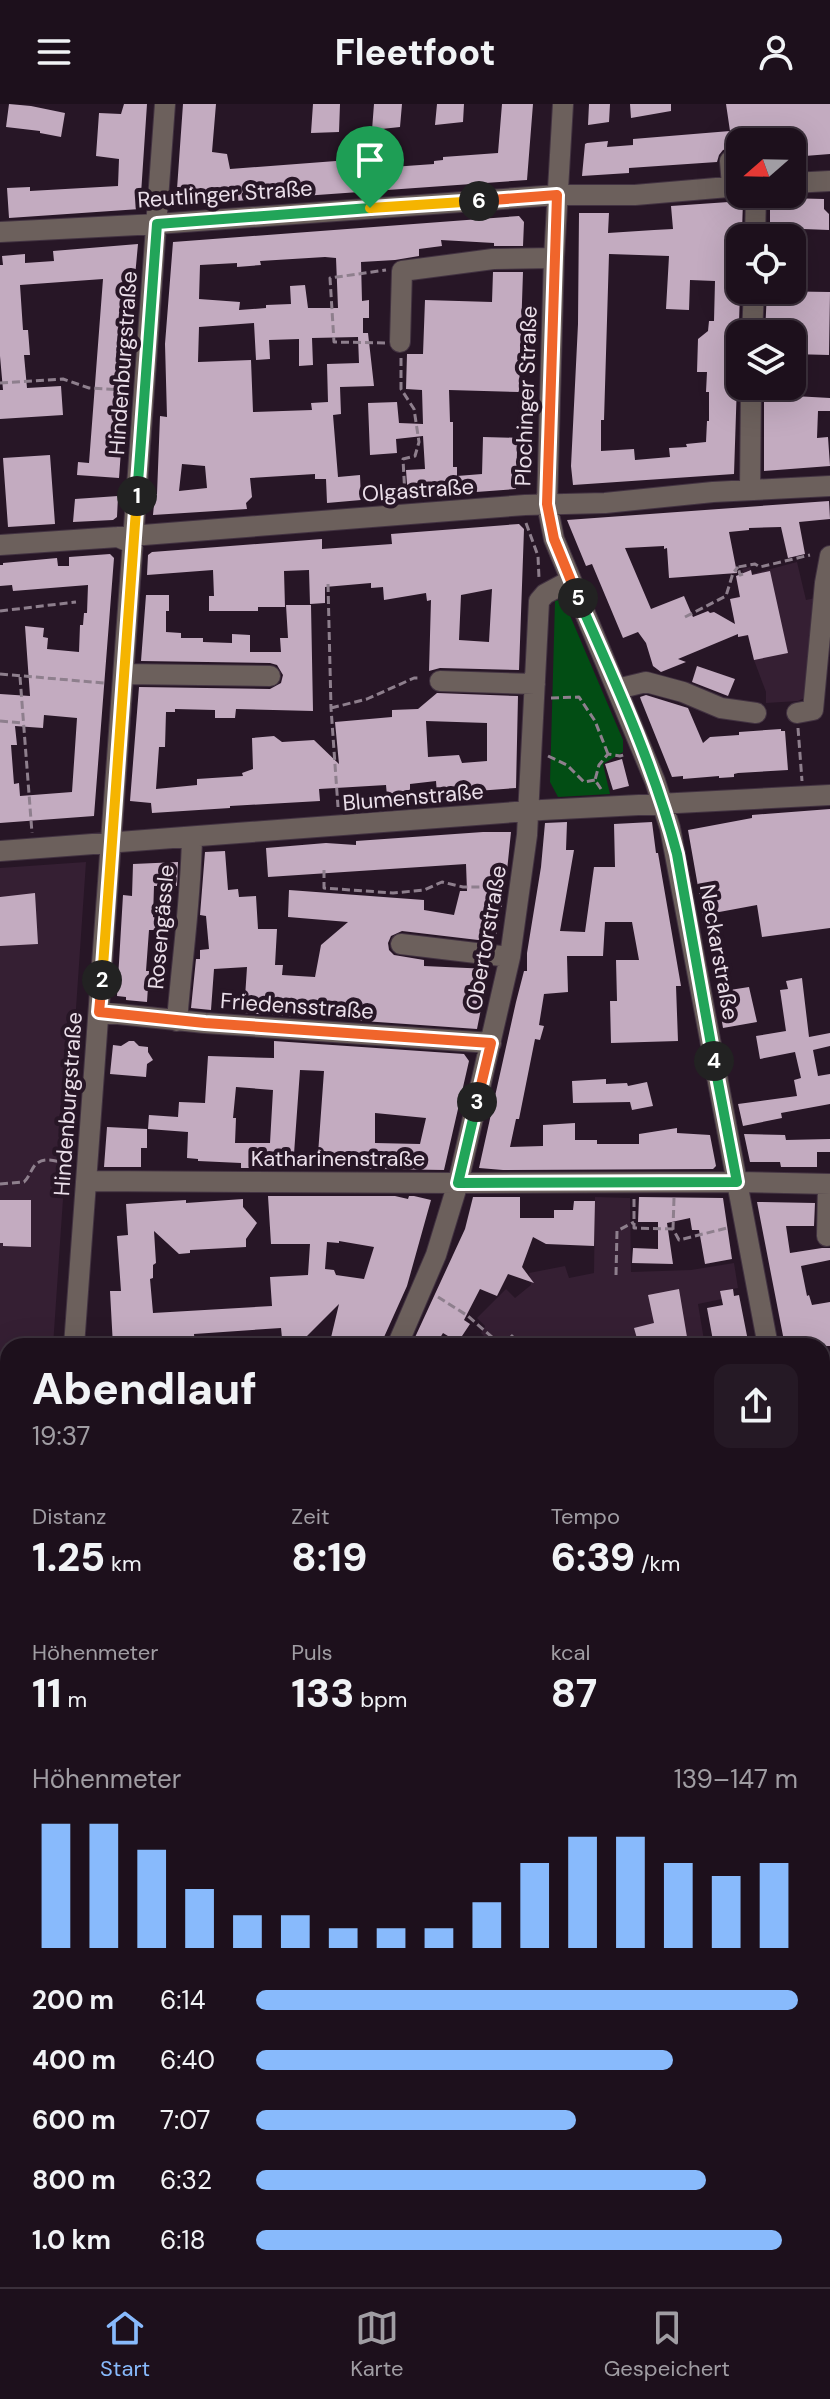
<!DOCTYPE html>
<html lang="de">
<head>
<meta charset="utf-8">
<style>
	:root { --surface:#1d101c; --page:#251925; --text:#f1f3f6; --muted:#a09da3; --line:#3b303b; --accent:#88bafc }
	body { margin:0; font-family:"DM Sans",sans-serif; background:var(--page); color:var(--text); height:100vh; display:flex; flex-direction:column; font-size:30px; white-space:nowrap }
	* { box-sizing:border-box; margin:0 }
	p { font-size:26px; color:var(--muted) }
	.icon { flex:none; width:44px; height:44px; fill:none; stroke:currentColor; stroke-width:2; stroke-linecap:round; stroke-linejoin:round }
	.map { position:relative; flex:1; overflow:hidden }
	.sheet { position:absolute; left:0px; top:1234px; width:830px; height:950px; display:flex; flex-direction:column; background:var(--surface); border-radius:24px 24px 0 0; box-shadow:0 8px 32px #0002,0 0 0 2px var(--line) }
	.sheet>* { flex:none }
	.needle { width:52px; rotate:250deg }
	.fabs { position:absolute; left:726px; top:24px; display:grid; gap:16px }
	.fabs a { display:grid; place-items:center; width:80px; height:80px; border-radius:16px; background:var(--surface); box-shadow:0 8px 32px #0002,0 0 0 2px var(--line); font-size:40px }
	.pin { position:absolute; display:grid; place-items:center; width:68px; height:68px; color:#fff; margin:-82px -34px; border-radius:50% 50% 50% 0; rotate:-45deg; box-shadow:0 0 8px #0007 }
	.pin .icon { rotate:45deg }
	.km { position:absolute; width:40px; height:40px; margin:-20px; border-radius:50%; background:#222; color:#fff; font-size:22px; line-height:40px; text-align:center }
	.round { display:grid; place-items:center; flex:none; width:84px; height:84px; border-radius:16px; background:var(--page) }
	.head { display:flex; align-items:center; justify-content:space-between; height:136px; padding:0 32px }
	h1 { font-size:44px; font-weight:800; line-height:60px }
	.stats { display:grid; grid-template-columns:repeat(3,1fr); gap:12px; height:136px; padding:8px 32px }
	.stats div { display:grid; align-content:center }
	.stats b { font-size:40px; font-weight:800 }
	.stats small { font-size:22px; font-weight:400 }
	.stats p { font-size:22px }
	.chart { height:224px; padding:16px 32px }
	.chart p { display:flex; justify-content:space-between }
	.chart svg { width:100%; height:144px; margin-top:8px; stroke:var(--accent); stroke-width:6 }
	ul { padding:0 32px; list-style:none; font-size:26px }
	li { display:grid; grid-template-columns:128px 96px 1fr; align-items:center; height:60px }
	li i { height:20px; border-radius:10px; background:var(--accent) }
	header { display:flex; justify-content:space-between; align-items:center; height:104px; padding:0 32px; background:var(--surface); font-size:36px; font-weight:800 }
	.dock { display:flex; justify-content:space-around; align-items:center; height:112px; border-top:2px solid var(--line); background:var(--surface); font-size:22px; color:var(--muted) }
	.dock a { display:grid; justify-items:center; gap:4px }
	.dock .on { color:var(--accent) }
	.map>svg:first-child { display:block }
	.built { fill:#351f33 }
	.green { fill:#024d14 }
	.building { fill:#c3abc0; fill-rule:evenodd }
	.lines { fill:none; stroke-linecap:round; stroke-linejoin:round }
	.minor-casing { stroke:#423241; stroke-width:22 }
	.major-casing { stroke:#423241; stroke-width:22 }
	.path { stroke:#8e7f8d; stroke-width:3; stroke-dasharray:8 4; stroke-linecap:butt }
	.minor { stroke:#6c605c; stroke-width:20 }
	.major { stroke:#bea49c; stroke-width:20 }
	.split-1-casing { stroke:#fff; stroke-width:16 }
	.split-2-casing { stroke:#fff; stroke-width:16 }
	.split-3-casing { stroke:#fff; stroke-width:16 }
	.split-4-casing { stroke:#fff; stroke-width:16 }
	.split-5-casing { stroke:#fff; stroke-width:16 }
	.split-6-casing { stroke:#fff; stroke-width:16 }
	.split-7-casing { stroke:#fff; stroke-width:16 }
	.split-1 { stroke:#22a559; stroke-width:10 }
	.split-2 { stroke:#f5b400; stroke-width:10 }
	.split-3 { stroke:#f0652b; stroke-width:10 }
	.split-4 { stroke:#22a559; stroke-width:10 }
	.split-5 { stroke:#22a559; stroke-width:10 }
	.split-6 { stroke:#f0652b; stroke-width:10 }
	.split-7 { stroke:#f5b400; stroke-width:10 }
	.labels { text-anchor:middle; dominant-baseline:central; stroke-width:8; stroke-linejoin:round; paint-order:stroke }
	.street-label { font-size:22px; fill:#eadee9; stroke:#271626 }
</style>
</head>
<body>
<header><svg class="icon" aria-label="menu" viewBox="0 0 24 24"><path d="M4 6h16M4 12h16M4 18h16"/></svg>Fleetfoot<svg class="icon" aria-label="person" viewBox="0 0 24 24"><circle cx="12" cy="8" r="4"/><path d="M4 21q1-7 8-7t8 7"/></svg></header>
<div class="map">
<svg width="830" height="2183" viewBox="0 0 830 2183">
	<rect width="100%" height="100%" fill="#271626"/>
	<path class="built" d="M797,458L806,496L820,493L807,593L798,597L766,599V588L754,556L748,532L738,533L730,495L740,492L736,474L744,472L742,465L750,463L752,470Z
		M86,758L53,1242H8V1353L0,1352V764Z
		M595,1093L630,1094L631,1168L691,1166L734,1159L738,1184L721,1187L722,1195L698,1200L705,1242H494L481,1229L485,1222L477,1214L506,1185L515,1194L531,1181L529,1169L565,1162L569,1174L594,1169Z"/>
	<path class="green" d="M563,495L623,636V648L603,660L610,690L558,693L550,678L555,497Z
		M830,1879V1929L822,1931V1881Z
		M343,2176H405L410,2183H338Z"/>
	<path class="building" d="M9,0L31,2L65,9L61,33L40,29V27L6,23Z
		M124,0H147L140,105L9,114L7,84L30,83V87L118,82L119,55L96,52L99,9L121,10Z
		M183,0H216L212,48L227,50L230,65L349,56L350,66L434,60V57L443,56V53L498,49L502,0H533L527,76L193,100L192,92L186,86L177,85Z
		M313,0H340L339,28L311,29Z
		M374,0H402L400,23L372,26Z
		M437,0H464L463,18L435,21Z
		M589,0H610L609,18L588,21Z
		M630,0H671V7L631,14Z
		M726,0H830V50L792,53V38H740V49L730,44L723,46L719,51L717,58L629,64V69L582,72L585,40L587,39L608,37L607,43L633,41V35L730,27Z
		M785,94L824,95V105L829,110V126L803,125V134H770V102H776Z
		M743,97L734,370L573,381L571,362L578,220L579,109H609L608,129L654,126L673,125L671,102ZM609,150L669,152L666,205L689,206L690,176L715,177L714,217H709L708,227L698,235L697,268H707L706,288H709V317H707L706,338L686,340L687,343L669,344L670,353L635,356L634,345L601,347V316H604Z
		M519,112L524,118L523,142H494V139L441,136L442,142L419,145V152L395,156L361,158L362,197L369,196V214H363V229H368L374,282L340,283L341,310L333,311L338,373L360,371L361,396L327,399L326,375H315V370L250,374L252,393L246,399L247,405L153,411L155,390H157L160,312L167,313L165,240L173,138ZM325,153L336,154L338,204H308L305,181L290,182L291,200L266,201V204L239,206L240,198L199,195L200,161L237,159V163L261,161L260,157ZM254,219L256,256L270,255L269,236L299,235V262L313,261L312,234L358,233L359,259L327,260L328,298L311,299L312,306L253,308L251,256L198,258L199,223ZM182,360L205,362L207,384L179,387Z
		M138,140L131,216L121,215L120,229L119,245H129L127,266H117L114,305H124L119,374L77,371L78,358L89,359L103,175L20,181L23,226H28L30,251H24L27,284L61,282L63,311L0,315V286H3L0,252V161H3L2,152L25,150V159L54,157L53,147Z
		M493,168H523L519,288L449,286L450,318H453V363H457V372L482,370L483,333L526,334V348L517,347L516,385L408,393L406,366L425,365L423,332L396,335L397,349L370,351L368,299L397,298L399,319L423,320L422,286L406,285L407,250H423L425,196L492,198Z
		M767,187L830,188L829,251L792,250V230H765Z
		M764,282H795L794,292L830,294V307H818L817,334L828,333L830,362L764,367Z
		M50,351L55,420L8,423L3,354Z
		M118,392L117,413L113,416L73,418L75,395Z
		M829,397L830,415L799,418L805,450L788,454L781,423L749,424V426L729,428L737,469L669,474L667,444L664,445V442L625,444L651,505L684,492L693,513L708,507L710,509L714,508L735,520L730,495L740,493L736,472L751,466L752,471L770,467L788,549L754,556L748,531L738,533V530L678,555L686,558L661,568L653,562L646,539L638,528L623,534L592,460L586,462L567,416Z
		M519,420L524,425L519,566L440,564L429,567L431,496L427,497L426,489L384,496L383,483L371,484V479L325,483V499L310,500L309,466L284,467L285,503H258V507H209V492H214L213,466L147,471L148,451L152,448L322,435V445L392,440L391,430ZM492,485L489,538L459,536L461,491Z
		M110,450L114,454L94,712L0,719V590L30,592L25,522L44,524L43,533L48,534L47,545L79,548L80,521H83L84,509H87L88,481L13,487L12,481L0,482V461H3V459L57,454L58,462H69V453ZM44,611L77,614L72,688L20,692L19,679L14,680L11,641H17L15,622L43,624Z
		M146,491H169V507H166V528L181,529V534H203V538L232,539V530L250,531V548H281L280,534H288L286,501H311L313,607L236,605L235,614H215V606L175,605V608H166L165,643H159L156,685L197,681V675L243,672L242,669L253,665L252,634L274,632L282,638L314,636L339,660L335,618L392,613V606L418,605L437,589L518,592L516,684L437,690L436,677L410,680V691L387,692L386,681L319,685L320,697L230,702V704L152,709L151,699L130,697L139,583L270,585L281,579L283,571L277,561L270,559L141,557ZM426,617L487,619V657L462,659L459,651L428,653Z
		M697,562L735,575L728,592L692,578Z
		M646,591L688,604L703,639L710,633L739,631V628L781,625V627H785L788,666L738,669L734,670V673L719,674V672L683,675V672L672,673L641,596L640,593Z
		M622,655L629,682L613,686L605,660Z
		M830,705V824L762,833L757,801L703,811L688,726L752,714V711Z
		M567,718L566,746H574L560,827L585,828L594,763H615L614,720L652,718L656,749H658L681,882H676L678,937L611,939L610,897H617L616,856H639L632,818H605L603,852H567L568,888L544,890L539,921L544,922L540,936L535,935L519,1015H516L510,1043L543,1042V1021L575,1019V1036H597V1040H639V1030L677,1024V1029L710,1031L716,1062L713,1065L503,1066L479,1064L516,898L524,867H527V849L541,763L545,719Z
		M483,728H511L505,786L495,838L402,827L391,832L388,839L389,846L394,851L424,856V862L489,865L477,925L349,916L350,909L304,905L303,913L244,909L247,863L214,865L211,906L191,904L196,855H200V846L209,845L206,812L200,811L205,748L225,747L228,786L238,785L239,793L256,792L258,825H277L275,861H283L282,871L315,873L321,841L348,818L288,813L289,786L424,796V806L454,811L460,787H467L466,760L268,773L266,744L326,739L356,741V737Z
		M178,758L177,782H154L153,813L157,814L156,826H149L146,867H149L147,898L126,896V893L117,892L123,791L132,792L133,760Z
		M35,789L38,840L0,842V793Z
		M802,874L809,933L830,929V942L813,946L818,972L830,970V1000L781,1009L782,1014L743,1022L738,1000L797,992L794,976L801,974L795,948L760,955L756,932L786,927L780,886L788,885L786,877Z
		M749,883L757,918L723,924L717,888Z
		M129,937H134L139,942L148,943V948L153,956L147,960L146,973L110,970L113,941L121,942Z
		M274,937L464,950L469,957L444,1066L317,1064L324,967L300,966L293,1064H241V1059L198,1057V1055L187,1054L188,1028L148,1025L149,1011L178,1013L179,998L205,999L208,952L274,954ZM236,983L273,986L270,1039H235L236,1014H233ZM375,1009L426,1014L420,1040L375,1039Z
		M606,975V980L627,979L628,982L647,978L653,1002L632,1006L630,998L573,999L572,977Z
		M107,1023L147,1025V1044H141V1063H104Z
		M744,1030L785,1031L786,1036L830,1035V1048H817V1063H781L780,1058H750Z
		M268,1092H395L408,1095L409,1092H414L431,1096L407,1182L380,1242H329L339,1200L303,1236L282,1234L281,1224L194,1230L195,1242H113L110,1187H121L117,1132L128,1131L126,1100L186,1096V1099L243,1095V1103L257,1119L246,1135V1143L190,1146V1149L179,1150L154,1127L156,1159L153,1161V1174L150,1175L153,1209L272,1202L270,1173L308,1171L310,1140H271ZM339,1137L374,1143L364,1175L336,1171L334,1166L325,1165L327,1138L339,1139Z
		M473,1093H520V1114H554V1106H573L574,1097H595L594,1142L546,1140L533,1133L522,1163L534,1179L508,1170L497,1192L480,1185L464,1216L470,1220L458,1238L443,1229L435,1242H411L465,1125Z
		M639,1093L723,1094L732,1155L705,1160L699,1126H692L690,1114L667,1119L673,1160L632,1159L633,1144L658,1145V1118H638Z
		M0,1096H31V1143L3,1142V1139H0Z
		M757,1098L815,1099L814,1122H786L790,1149L822,1144H830V1156L801,1162L807,1192L809,1191L812,1201L830,1198V1242H785Z
		M679,1185L687,1233L658,1238L657,1234L638,1238L634,1224L654,1219L648,1191Z
		M733,1185L734,1192L739,1191L749,1242H714L707,1204L723,1201L720,1187Z"/>
	<g class="lines">
		<g class="minor-casing">
			<path id="minor" d="M563,0L554,154L547,400L554,435L655,677L670,724L768,1242
				M730,57L732,82
				M792,79L830,77
				M0,128L157,120L557,91H635L740,82
				M755,134L756,90
				M752,230L754,186
				M400,238L402,167L493,155L554,154
				M750,386L751,282
				M118,433L525,401L605,399L713,388L830,382
				M0,441L118,433L127,437
				M124,570L270,572
				M440,577L535,580
				M617,585L646,578L683,588L721,604L756,609
				M797,609L813,606L825,479L830,452
				M0,747L542,706L830,691
				M401,840L510,853
				M99,908L205,919L491,939
				M177,917C182,855 191,795 192,733
				M86,1077L458,1079L737,1078L830,1080
				M827,1132L828,1080
				M74,1242L165,0
				M397,1242L436,1151L458,1079L510,853L527,731L539,497L545,490L571,476
				M822,1352L830,1339
				M822,1534L830,1577
				M0,1571L2,1573
				M0,1645H8
				M0,1806L8,1805
				M822,1981L830,1983
				M0,2003L8,2002
				M0,2095L8,2129
				M822,2134L830,2130
				M0,2163L8,2162
				M101,2176L105,2183
				M218,2183L231,2176
				M739,2183L751,2176"/>
		</g>
		<g class="major-casing">
			<path id="major" d="M0,1378L8,1382
				M0,1407L8,1413
				M822,1944L830,1943
				M822,1969L830,1968
				M430,2176L436,2183
				M462,2176L474,2183
				M511,2176L515,2183"/>
		</g>
		<path class="path" d="M385,239L334,238L330,174L386,166
			M401,254V285L414,305L419,338L415,352L403,355L405,392
			M0,279L63,275L89,284L125,286
			M526,419L538,452L539,474
			M743,470L740,471L738,463L755,460L760,463L810,451
			M328,480L331,604L338,703
			M0,507L76,498
			M685,513L726,492L733,469L738,463
			M0,570L104,579
			M20,573L32,729
			M551,594L579,593L595,617L608,650
			M331,604L367,595L414,574H421
			M0,617L24,619
			M798,624L802,677
			M548,652L567,661L584,678L595,676
			M601,685L595,676L599,661L608,650L620,652L627,650
			M324,766V784L393,789L424,786L442,778L463,783H502
			M0,1080L24,1078C29,1073 31,1066 35,1061C44,1052 58,1057 68,1061
			M674,1094L673,1125L679,1136L727,1124
			M634,1095V1124L673,1125
			M616,1171L617,1127L634,1118
			M438,1193L468,1212L502,1242
			M502,1242L513,1231
			M822,1396L830,1374
			M822,1447L830,1492
			M1,1589L8,1621
			M822,1609L830,1653
			M822,1895H830
			M564,2176L566,2183
			M188,2183L200,2176
			M368,2183L372,2176
			M399,2183L405,2176"/>
		<use href="#minor" class="minor"/>
		<use href="#major" class="major"/>
	</g>
	<g class="lines">
		<g class="split-1-casing">
			<path id="split-1" d="M137,392L157,120L370,104"/>
		</g>
		<g class="split-2-casing">
			<path id="split-2" d="M102,876L137,392"/>
		</g>
		<g class="split-3-casing">
			<path id="split-3" d="M102,876L99,908L205,919L491,939L477,998"/>
		</g>
		<g class="split-4-casing">
			<path id="split-4" d="M477,998L458,1079L737,1078L714,957"/>
		</g>
		<g class="split-5-casing">
			<path id="split-5" d="M578,494C615,577 654,662 677,750L714,957"/>
		</g>
		<g class="split-6-casing">
			<path id="split-6" d="M479,97L557,91L547,400L554,435L578,494"/>
		</g>
		<g class="split-7-casing">
			<path id="split-7" d="M370,104L479,97"/>
		</g>
		<use href="#split-1" class="split-1"/>
		<use href="#split-2" class="split-2"/>
		<use href="#split-3" class="split-3"/>
		<use href="#split-4" class="split-4"/>
		<use href="#split-5" class="split-5"/>
		<use href="#split-6" class="split-6"/>
		<use href="#split-7" class="split-7"/>
	</g>
	<g class="labels">
		<g class="street-label">
			<text transform="translate(225 90) rotate(-4)">Reutlinger Straße</text>
			<text transform="translate(123 259) rotate(-86)">Hindenburgstraße</text>
			<text transform="translate(526 292) rotate(-88)">Plochinger Straße</text>
			<text transform="translate(418 386) rotate(-4)">Olgastraße</text>
			<text transform="translate(413 693) rotate(-5)">Blumenstraße</text>
			<text transform="translate(161 823) rotate(-85)">Rosengässle</text>
			<text transform="translate(486 834) rotate(-80)">Obertorstraße</text>
			<text transform="translate(719 848) rotate(80)">Neckarstraße</text>
			<text transform="translate(297 902) rotate(4)">Friedensstraße</text>
			<text transform="translate(68 1000) rotate(-86)">Hindenburgstraße</text>
			<text x="338" y="1054">Katharinenstraße</text>
		</g>
	</g>
</svg>
<div class="fabs">
<a><svg class="needle" viewBox="-14 -14 28 28"><path d="M0-13l5 13h-10z" fill="#e53935"/><path d="M0 13l5-13h-10z" fill="#a09da3"/></svg></a>
<a><svg class="icon" aria-label="locate" viewBox="0 0 24 24"><circle cx="12" cy="12" r="6"/><path d="M12 2v4M12 18v4M2 12h4M18 12h4"/></svg></a>
<a><svg class="icon" aria-label="layers" viewBox="0 0 24 24"><path d="M12 4l9 5-9 5-9-5zM3 14l9 5 9-5"/></svg></a>
</div>
<div class="pin" style="left:370px;top:104px;background:#1e9e55"><svg class="icon" aria-label="arrive" viewBox="0 0 24 24"><path d="M6 21V4h12l-3 4 3 4H6"/></svg></div>
<b class="km" style="left:137px;top:392px">1</b>
<b class="km" style="left:102px;top:876px">2</b>
<b class="km" style="left:477px;top:998px">3</b>
<b class="km" style="left:714px;top:957px">4</b>
<b class="km" style="left:578px;top:494px">5</b>
<b class="km" style="left:479px;top:97px">6</b>
<section class="sheet">
<div class="head"><div><h1>Abendlauf</h1><p>19:37</p></div><a class="round"><svg class="icon" aria-label="share" viewBox="0 0 24 24"><path d="M12 15V3M7 8l5-5 5 5M5 13v7h14v-7"/></svg></a></div>
<div class="stats">
<div><p>Distanz</p><b>1.25<small> km</small></b></div>
<div><p>Zeit</p><b>8:19</b></div>
<div><p>Tempo</p><b>6:39<small> /km</small></b></div>
</div>
<div class="stats">
<div><p>Höhenmeter</p><b>11<small> m</small></b></div>
<div><p>Puls</p><b>133<small> bpm</small></b></div>
<div><p>kcal</p><b>87</b></div>
</div>
<div class="chart"><p><span>Höhenmeter</span>139–147 m</p>
<svg viewBox="0 0 160 44" preserveAspectRatio="none"><path d="M5 44V6M15 44V6M25 44V14M35 44V26M45 44V34M55 44V34M65 44V38M75 44V38M85 44V38M95 44V30M105 44V18M115 44V10M125 44V10M135 44V18M145 44V22M155 44V18"/></svg>
</div>
<ul>
<li><b>200 m</b>6:14<i style="width:100%"></i></li>
<li><b>400 m</b>6:40<i style="width:77%"></i></li>
<li><b>600 m</b>7:07<i style="width:59%"></i></li>
<li><b>800 m</b>6:32<i style="width:83%"></i></li>
<li><b>1.0 km</b>6:18<i style="width:97%"></i></li>
</ul>
</section>
</div>
<nav class="dock">
<a class="on"><svg class="icon" aria-label="home" viewBox="0 0 24 24"><path d="M3 11l9-7 9 7M6 9v11h12V9"/></svg>Start</a>
<a><svg class="icon" aria-label="map" viewBox="0 0 24 24"><path d="M3 6l6-2 6 2 6-2v14l-6 2-6-2-6 2zM9 4v14M15 6v14"/></svg>Karte</a>
<a><svg class="icon" aria-label="saved" viewBox="0 0 24 24"><path d="M7 4h10v16l-5-4-5 4z"/></svg>Gespeichert</a>
</nav>
</body>
</html>
